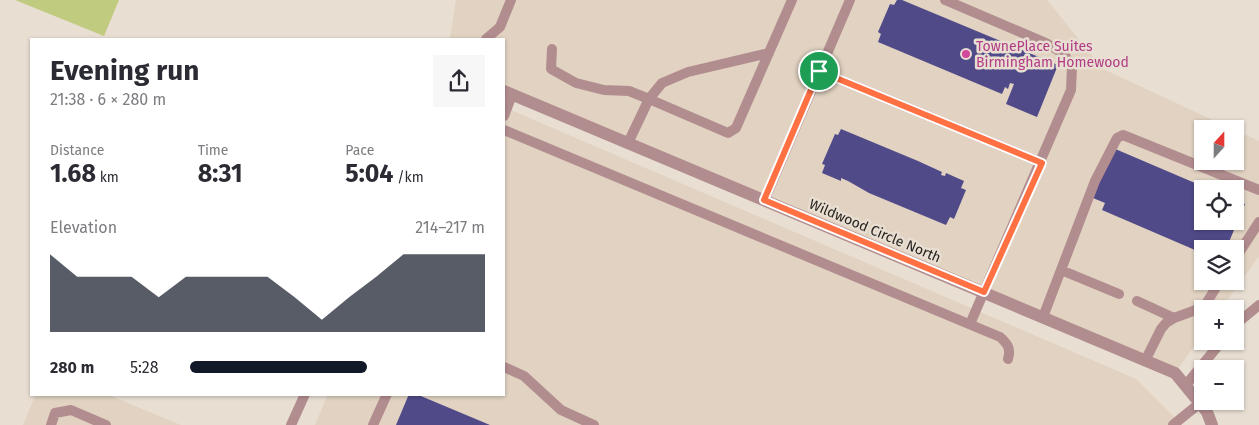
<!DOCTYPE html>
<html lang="en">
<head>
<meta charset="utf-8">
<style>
	:root { --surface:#fff; --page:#f7f7f7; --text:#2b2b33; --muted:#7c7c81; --accent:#111827 }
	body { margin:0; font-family:"Fira Sans",sans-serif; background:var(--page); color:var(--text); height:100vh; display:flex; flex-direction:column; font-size:19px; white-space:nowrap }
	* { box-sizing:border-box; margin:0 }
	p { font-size:16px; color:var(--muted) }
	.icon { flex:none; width:28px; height:28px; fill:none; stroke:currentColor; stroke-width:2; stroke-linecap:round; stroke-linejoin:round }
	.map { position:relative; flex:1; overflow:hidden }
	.panel { position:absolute; left:30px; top:38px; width:475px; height:358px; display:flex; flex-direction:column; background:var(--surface); border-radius:0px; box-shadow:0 1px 4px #0004 }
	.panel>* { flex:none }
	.needle { width:32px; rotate:21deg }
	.fabs { position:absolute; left:1194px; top:120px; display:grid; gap:10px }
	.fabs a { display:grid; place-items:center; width:50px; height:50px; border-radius:0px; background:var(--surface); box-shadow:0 1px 4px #0004; font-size:25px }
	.pin { position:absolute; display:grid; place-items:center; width:42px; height:42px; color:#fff; margin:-21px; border:2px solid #fff; border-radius:50%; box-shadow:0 1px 5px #0007 }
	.round { display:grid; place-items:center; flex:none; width:52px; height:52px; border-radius:0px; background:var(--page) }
	.headline { display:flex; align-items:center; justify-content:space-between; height:85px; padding:0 20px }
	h1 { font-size:28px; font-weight:700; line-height:38px }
	.metrics { display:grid; grid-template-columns:repeat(3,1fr); gap:8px; height:85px; padding:5px 20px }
	.metrics div { display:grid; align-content:center }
	.metrics b { font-size:25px; font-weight:700 }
	.metrics small { font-size:14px; font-weight:400 }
	.metrics p { font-size:14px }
	.chart { height:140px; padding:10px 20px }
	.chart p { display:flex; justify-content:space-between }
	.chart svg { width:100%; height:90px; margin-top:5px; fill:var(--accent); opacity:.7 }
	ul { padding:0 20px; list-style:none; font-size:16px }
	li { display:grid; grid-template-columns:80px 60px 1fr; align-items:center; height:38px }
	li i { height:12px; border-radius:6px; background:var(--accent) }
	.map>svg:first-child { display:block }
	.built { fill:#e1d2c1; fill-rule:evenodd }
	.green { fill:#c1cb80 }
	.building { fill:#504a89 }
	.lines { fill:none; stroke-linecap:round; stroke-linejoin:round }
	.service { stroke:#b28d8f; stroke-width:10 }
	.minor { stroke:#b28d8f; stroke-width:12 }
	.route-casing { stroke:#fff; stroke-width:10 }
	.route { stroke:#ff7043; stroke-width:6 }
	.hotel-dot { fill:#d1479c; stroke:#e8ded2; stroke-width:2 }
	.labels { text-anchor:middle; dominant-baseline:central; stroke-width:5; stroke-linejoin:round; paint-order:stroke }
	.hotel-label { font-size:14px; fill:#b23c85; stroke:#e8ded2; text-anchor:start }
	.street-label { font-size:14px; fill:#27231f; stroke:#e8ded2 }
</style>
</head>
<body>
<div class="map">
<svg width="1259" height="425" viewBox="0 0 1259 425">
	<rect width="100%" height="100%" fill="#e8ded2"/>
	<path class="built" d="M456,0H1047L1103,69L1232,129H1202V161H1235V130L1259,141V256L1221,309H1202V335L1175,373L504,91V39H450ZM1202,189H1235V221H1202ZM1202,249H1235V281H1202Z
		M504,107L1136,379L1182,425H315L328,394H504Z
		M36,394H106L181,425H23Z"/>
	<path class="green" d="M15,0H119L104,36Z"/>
	<path class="building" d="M897,0H902L1058,65L1037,117L1006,104L1014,84L1010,83L1008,89L1005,87L1002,94L878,42L881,34L878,32L890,4L894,5Z
		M841,129L918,161L942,172L941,175L945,176L946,173L964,181L961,188L966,190L954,219L950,217L946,225L869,193L848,181L841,178V181L822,173L825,165L822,164L835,134L838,135Z
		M1113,148L1209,189H1202V221H1235V200L1245,204L1226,249H1202V253L1102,210L1105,203L1093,198Z
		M409,394H416L490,425H396Z"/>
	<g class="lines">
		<path class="service" d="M945,0L1046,43L1064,54L1072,67L1071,90L970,324
			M486,39L500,27L511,0
			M552,49L551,69L576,83L604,90L629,91L649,99L662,83L688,72L769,53
			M819,71L1042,163
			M504,116L512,95
			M504,130L1000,337C1008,344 1011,349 1008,359
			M628,143L649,99L728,133L736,128L792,0
			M764,201L850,0
			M1235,259L1259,222
			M1061,270L1119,294
			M1137,301L1174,318
			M1043,317L1095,181L1117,138L1123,135L1259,190
			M1235,325L1259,305
			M1145,361L1161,329L1166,323L1174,318L1204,307L1220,281
			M504,367L524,376L561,410L594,425
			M1185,386L1222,341
			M51,425L55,413L71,410L106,425
			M291,425L305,394
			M373,425L387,394
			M1173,425L1200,403"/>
		<path class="minor" d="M504,91L1175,373L1207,412L1212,425"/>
	</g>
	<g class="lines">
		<g class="route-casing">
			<path id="route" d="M819,71L1042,163L984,292L764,200Z"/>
		</g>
		<use href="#route" class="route"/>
	</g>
	<circle class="hotel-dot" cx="966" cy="54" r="5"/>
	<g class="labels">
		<g class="hotel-label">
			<text x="976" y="46">TownePlace Suites<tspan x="976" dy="16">Birmingham Homewood</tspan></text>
		</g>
		<g class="street-label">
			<text transform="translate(875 231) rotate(23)">Wildwood Circle North</text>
		</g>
	</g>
</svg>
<div class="fabs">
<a><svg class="needle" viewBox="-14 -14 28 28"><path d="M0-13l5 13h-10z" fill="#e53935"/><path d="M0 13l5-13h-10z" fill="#7c7c81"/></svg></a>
<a><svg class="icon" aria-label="locate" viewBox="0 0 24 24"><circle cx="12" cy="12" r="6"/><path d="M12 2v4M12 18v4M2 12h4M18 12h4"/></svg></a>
<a><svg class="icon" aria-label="layers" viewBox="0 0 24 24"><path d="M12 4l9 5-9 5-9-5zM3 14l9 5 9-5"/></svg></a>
<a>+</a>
<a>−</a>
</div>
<div class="pin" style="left:819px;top:71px;background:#1e9e55"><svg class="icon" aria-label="arrive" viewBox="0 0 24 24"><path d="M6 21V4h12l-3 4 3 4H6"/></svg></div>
<section class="panel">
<div class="headline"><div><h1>Evening run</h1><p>21:38 · 6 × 280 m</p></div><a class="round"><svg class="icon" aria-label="share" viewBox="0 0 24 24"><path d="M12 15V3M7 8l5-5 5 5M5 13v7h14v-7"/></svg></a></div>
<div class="metrics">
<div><p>Distance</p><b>1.68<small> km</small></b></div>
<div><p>Time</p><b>8:31</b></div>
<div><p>Pace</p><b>5:04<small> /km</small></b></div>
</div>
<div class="chart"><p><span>Elevation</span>214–217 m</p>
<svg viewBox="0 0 160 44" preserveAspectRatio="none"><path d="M0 44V6L10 17L20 17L30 17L40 27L50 17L60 17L70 17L80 17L90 27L100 38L110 27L120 17L130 6L140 6L150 6L160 6V44z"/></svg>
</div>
<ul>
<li><b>280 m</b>5:28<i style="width:60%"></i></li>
</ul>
</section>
</div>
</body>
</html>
